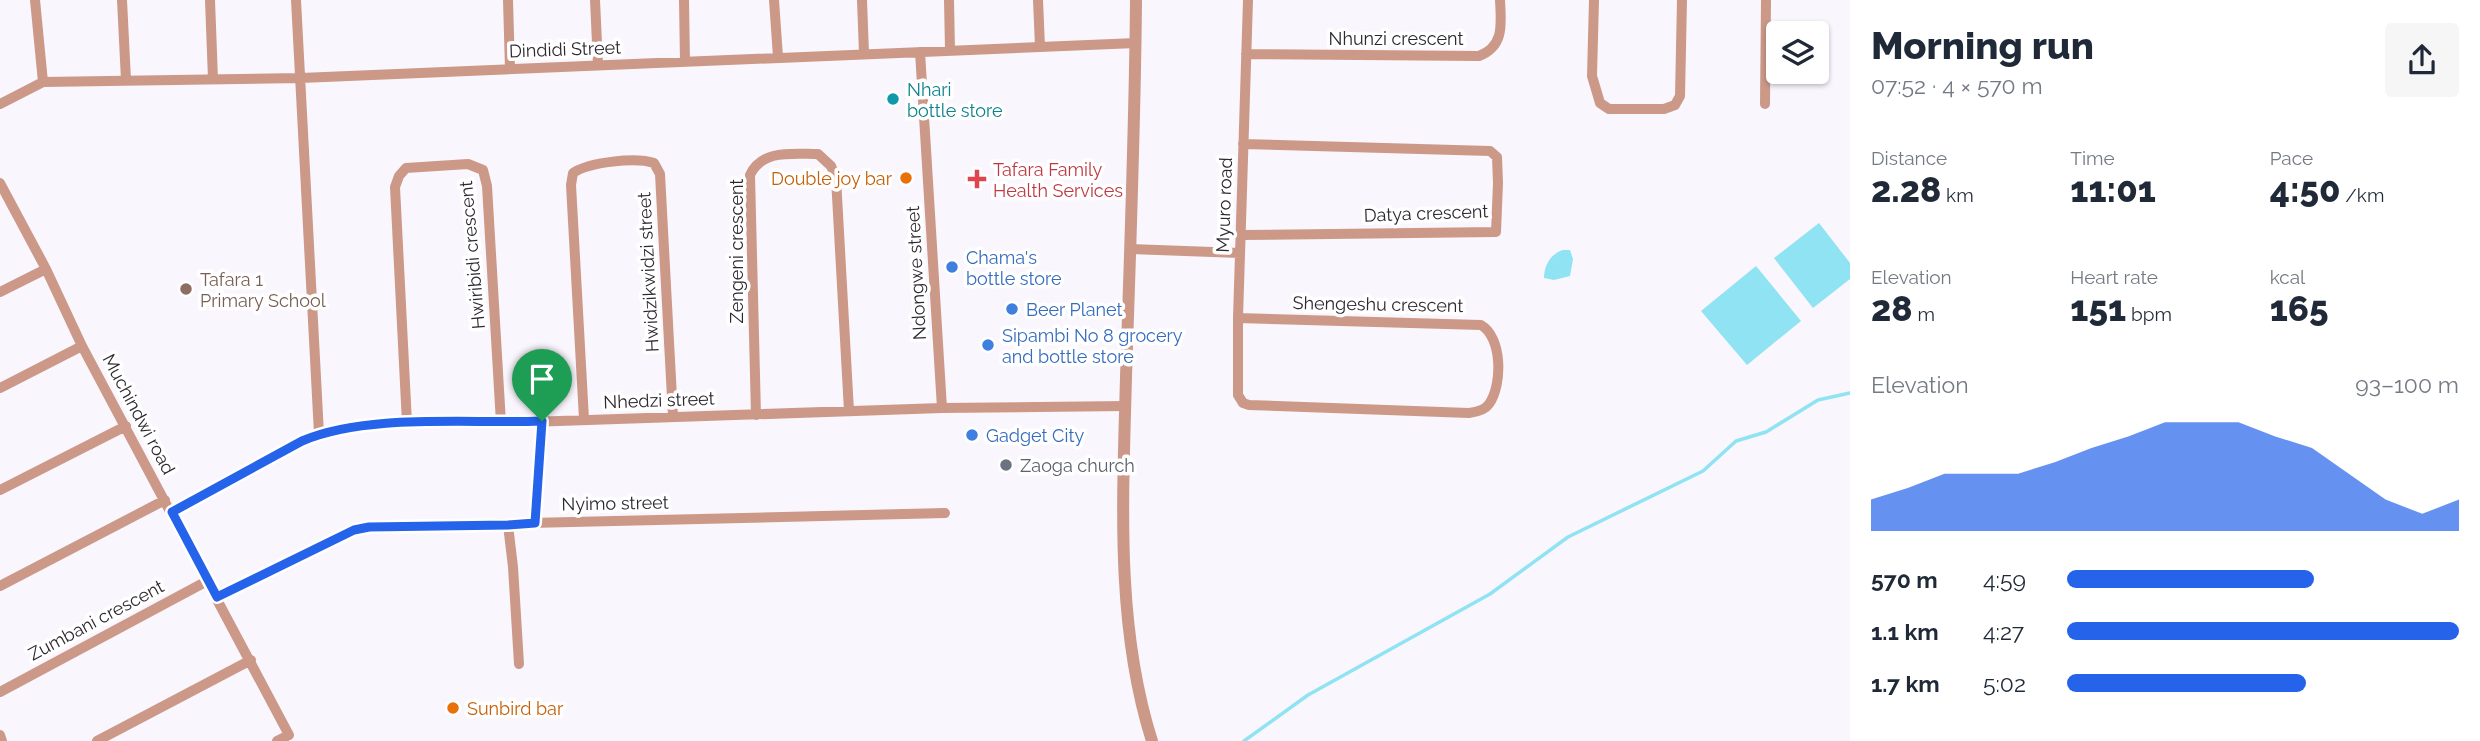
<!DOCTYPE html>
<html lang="en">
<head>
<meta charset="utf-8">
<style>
	:root { --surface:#fff; --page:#f6f6f7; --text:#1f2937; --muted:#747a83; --accent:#2563eb }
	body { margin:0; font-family:Raleway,sans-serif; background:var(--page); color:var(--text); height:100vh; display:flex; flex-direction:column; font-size:26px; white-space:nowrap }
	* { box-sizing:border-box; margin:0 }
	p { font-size:23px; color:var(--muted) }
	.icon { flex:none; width:38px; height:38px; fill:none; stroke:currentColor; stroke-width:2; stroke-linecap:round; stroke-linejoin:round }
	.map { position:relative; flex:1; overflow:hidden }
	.drawer { display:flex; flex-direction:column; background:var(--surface); width:630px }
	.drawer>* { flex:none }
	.buttons { position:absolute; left:1766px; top:21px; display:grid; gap:14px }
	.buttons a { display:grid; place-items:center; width:63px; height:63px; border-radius:7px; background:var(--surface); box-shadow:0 2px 5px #0004; font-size:35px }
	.pin { position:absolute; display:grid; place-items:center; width:60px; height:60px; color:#fff; margin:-72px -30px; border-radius:50% 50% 50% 0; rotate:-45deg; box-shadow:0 0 7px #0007 }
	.pin .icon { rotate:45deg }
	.round { display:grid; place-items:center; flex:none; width:74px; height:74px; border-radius:7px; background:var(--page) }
	.headline { display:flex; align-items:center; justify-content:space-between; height:119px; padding:0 21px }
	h1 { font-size:38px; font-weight:800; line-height:52px }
	.metrics { display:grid; grid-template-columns:repeat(3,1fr); gap:10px; height:119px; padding:7px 21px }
	.metrics div { display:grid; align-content:center }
	.metrics b { font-size:35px; font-weight:800 }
	.metrics small { font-size:19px; font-weight:400 }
	.metrics p { font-size:19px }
	.chart { height:196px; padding:14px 21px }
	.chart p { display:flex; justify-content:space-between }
	.chart svg { width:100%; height:126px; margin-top:7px; fill:var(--accent); opacity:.7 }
	ul { padding:0 21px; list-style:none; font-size:23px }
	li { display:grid; grid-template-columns:112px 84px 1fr; align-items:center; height:52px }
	li i { height:18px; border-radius:9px; background:var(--accent) }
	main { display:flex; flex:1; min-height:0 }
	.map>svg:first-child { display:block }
	.water { fill:#8fe3f2 }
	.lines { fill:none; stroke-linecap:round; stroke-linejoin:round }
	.stream { stroke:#8fe3f2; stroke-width:3.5 }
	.minor { stroke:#cc9989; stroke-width:10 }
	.tertiary { stroke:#cc9989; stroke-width:12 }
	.route-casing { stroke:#fff; stroke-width:14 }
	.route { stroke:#2563eb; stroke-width:9 }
	.culture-dot { fill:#0f9aa8; stroke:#fff; stroke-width:2.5 }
	.food-dot { fill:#e8710a; stroke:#fff; stroke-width:2.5 }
	.health-dot { fill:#e0444e; stroke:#fff; stroke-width:2.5 }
	.shop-dot { fill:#3f7fe0; stroke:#fff; stroke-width:2.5 }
	.education-dot { fill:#8d6e63; stroke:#fff; stroke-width:2.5 }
	.worship-dot { fill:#6b7280; stroke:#fff; stroke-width:2.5 }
	.labels { text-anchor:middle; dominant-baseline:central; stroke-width:7; stroke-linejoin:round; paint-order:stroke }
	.street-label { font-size:18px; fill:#2c282f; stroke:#fff }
	.culture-label { font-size:18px; fill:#0d838f; stroke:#fff; text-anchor:start }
	.health-label { font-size:18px; fill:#be3a42; stroke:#fff; text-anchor:start }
	.food-label { font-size:18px; fill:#c56008; stroke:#fff; text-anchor:end }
	.shop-label { font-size:18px; fill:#366cbe; stroke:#fff; text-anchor:start }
	.education-label { font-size:18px; fill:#785e54; stroke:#fff; text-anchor:start }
	.worship-label { font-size:18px; fill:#5b616d; stroke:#fff; text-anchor:start }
</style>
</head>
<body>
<main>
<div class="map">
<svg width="1850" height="741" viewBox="0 0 1850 741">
	<rect width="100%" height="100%" fill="#faf6fd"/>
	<path class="water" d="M1819,223L1850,263V279L1813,308L1774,258Z
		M1563,250H1570L1573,259L1570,276L1554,280L1544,278C1544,266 1550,254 1563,250Z
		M1756,266L1801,321L1747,365L1701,311Z"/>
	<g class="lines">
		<path class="stream" d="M1244,741L1308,695L1490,594L1568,537L1703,471L1736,441L1766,432L1818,400L1850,393"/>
		<path class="minor" d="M35,0L43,82
			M122,0L126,80
			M210,0L213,79
			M296,0L319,434
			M508,0L510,69
			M595,0L598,65
			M684,0L685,62
			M774,0L778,57
			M862,0L864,53
			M949,0L950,50
			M1038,0L1040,47
			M1594,0L1592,76L1600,103L1609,109H1664L1675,105L1680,96L1682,0
			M920,52L942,408
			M1246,54L1479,56C1505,46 1501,23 1500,0
			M0,104L43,82L301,78L1136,43
			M1765,104L1766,0
			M0,183L46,269L82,346L289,735L277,741
			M1241,235L1496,232L1498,183L1497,157L1490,151L1243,144
			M1130,249L1240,253
			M0,292L46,269
			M1238,318L1481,325C1502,337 1503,384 1489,404C1485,410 1477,412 1469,413L1249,405L1243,403L1238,395V318L1248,0
			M0,388L82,346
			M756,415L750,175C762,149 793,154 818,154L831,166L836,178L849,411
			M584,419L571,185L573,173C589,162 636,157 654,163L660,174L673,416
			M407,423L395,187L399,176L406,168L468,164L483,170L487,186L501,423
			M0,490L126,426
			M172,512L302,441L347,427L407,423H501L942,408L1126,406
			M535,523L542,421
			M508,525L513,567L519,664
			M0,586L165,500
			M217,598L342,535L369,527L945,513
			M0,692L209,580
			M0,735L2,741
			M97,741L251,660"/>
		<path class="tertiary" d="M1136,0C1135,126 1130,251 1126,377C1123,497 1115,625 1152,741"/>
	</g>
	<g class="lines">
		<g class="route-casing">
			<path id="route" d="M542,421L535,523L508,525L369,527L354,530L217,597L172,512L302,441C368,413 469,424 542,421Z"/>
		</g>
		<use href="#route" class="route"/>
	</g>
	<circle class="culture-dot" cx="893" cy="99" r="7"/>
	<g class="food-dot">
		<circle cx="906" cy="178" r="7"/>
		<circle cx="453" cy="708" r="7"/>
	</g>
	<path class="health-dot" d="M973.5 168.5h7v7h7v7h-7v7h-7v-7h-7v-7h7z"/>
	<g class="shop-dot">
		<circle cx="952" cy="267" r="7"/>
		<circle cx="1012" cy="309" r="7"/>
		<circle cx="988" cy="345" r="7"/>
		<circle cx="972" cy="435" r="7"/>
	</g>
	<circle class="education-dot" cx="186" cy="289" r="7"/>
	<circle class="worship-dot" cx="1006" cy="465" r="7"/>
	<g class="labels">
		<g class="street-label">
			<text x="1396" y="38">Nhunzi crescent</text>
			<text transform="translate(565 49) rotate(-2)">Dindidi Street</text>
			<text transform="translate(1224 205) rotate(-88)">Myuro road</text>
			<text transform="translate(1426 213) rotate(-2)">Datya crescent</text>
			<text transform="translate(736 251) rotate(-90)">Zengeni crescent</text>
			<text transform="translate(472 255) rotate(-95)">Hwiribidi crescent</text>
			<text transform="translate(648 272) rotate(-93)">Hwidzikwidzi street</text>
			<text transform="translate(916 273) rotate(-93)">Ndongwe street</text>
			<text transform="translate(1378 304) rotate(1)">Shengeshu crescent</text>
			<text transform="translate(659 400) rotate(-2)">Nhedzi street</text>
			<text transform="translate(139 414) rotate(62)">Muchindwi road</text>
			<text transform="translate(615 503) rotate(-1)">Nyimo street</text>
			<text transform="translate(96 620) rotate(-28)">Zumbani crescent</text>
		</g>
		<g class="culture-label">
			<text x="907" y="89">Nhari<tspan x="907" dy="21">bottle store</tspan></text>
		</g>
		<g class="health-label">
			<text x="993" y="169">Tafara Family<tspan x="993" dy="21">Health Services</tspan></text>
		</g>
		<g class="food-label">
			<text x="892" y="178">Double joy bar</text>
			<text x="467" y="708" text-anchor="start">Sunbird bar</text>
		</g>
		<g class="shop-label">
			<text x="966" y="257">Chama's<tspan x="966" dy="21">bottle store</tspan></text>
			<text x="1026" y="309">Beer Planet</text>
			<text x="1002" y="335">Sipambi No 8 grocery<tspan x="1002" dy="21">and bottle store</tspan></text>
			<text x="986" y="435">Gadget City</text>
		</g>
		<g class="education-label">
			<text x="200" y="279">Tafara 1<tspan x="200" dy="21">Primary School</tspan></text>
		</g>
		<g class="worship-label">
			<text x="1020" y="465">Zaoga church</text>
		</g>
	</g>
</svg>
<div class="buttons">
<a><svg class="icon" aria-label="layers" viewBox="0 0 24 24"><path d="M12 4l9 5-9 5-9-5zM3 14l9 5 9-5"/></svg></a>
</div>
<div class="pin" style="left:542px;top:421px;background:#1e9e55"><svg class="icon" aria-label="arrive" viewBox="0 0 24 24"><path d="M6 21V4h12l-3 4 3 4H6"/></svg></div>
</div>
<section class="drawer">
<div class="headline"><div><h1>Morning run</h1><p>07:52 · 4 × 570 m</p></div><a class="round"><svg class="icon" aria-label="share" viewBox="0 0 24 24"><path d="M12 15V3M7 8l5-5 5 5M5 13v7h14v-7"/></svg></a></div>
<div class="metrics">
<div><p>Distance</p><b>2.28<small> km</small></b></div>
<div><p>Time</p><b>11:01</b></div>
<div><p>Pace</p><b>4:50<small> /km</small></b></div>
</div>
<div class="metrics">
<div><p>Elevation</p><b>28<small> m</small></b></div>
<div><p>Heart rate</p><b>151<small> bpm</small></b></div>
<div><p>kcal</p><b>165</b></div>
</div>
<div class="chart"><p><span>Elevation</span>93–100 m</p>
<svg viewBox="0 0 160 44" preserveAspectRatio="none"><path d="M0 44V33L10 29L20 24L30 24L40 24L50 20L60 15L70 11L80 6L90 6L100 6L110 11L120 15L130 24L140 33L150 38L160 33V44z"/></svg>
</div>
<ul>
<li><b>570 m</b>4:59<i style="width:63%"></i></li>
<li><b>1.1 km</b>4:27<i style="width:100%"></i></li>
<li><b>1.7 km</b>5:02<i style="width:61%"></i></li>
</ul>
</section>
</main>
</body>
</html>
